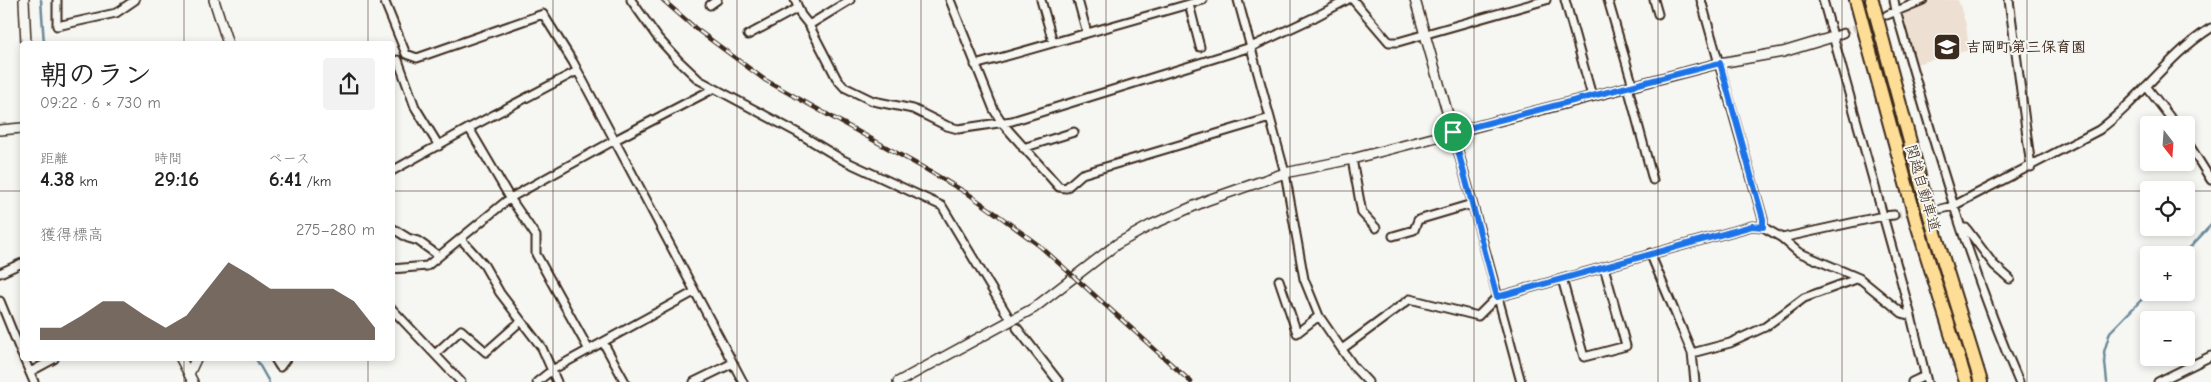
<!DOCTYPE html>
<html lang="ja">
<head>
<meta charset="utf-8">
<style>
	:root { --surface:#fff; --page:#f2f2f2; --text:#222; --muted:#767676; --accent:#3b2a1e }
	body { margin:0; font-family:"Comic Neue","Klee One",sans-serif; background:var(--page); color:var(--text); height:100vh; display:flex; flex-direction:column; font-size:19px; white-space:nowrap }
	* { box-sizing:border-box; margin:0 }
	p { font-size:16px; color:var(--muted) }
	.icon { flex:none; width:28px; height:28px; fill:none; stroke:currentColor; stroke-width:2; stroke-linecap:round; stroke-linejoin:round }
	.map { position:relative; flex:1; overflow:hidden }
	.side { position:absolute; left:20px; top:41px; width:375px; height:320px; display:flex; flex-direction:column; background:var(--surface); border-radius:5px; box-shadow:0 2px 8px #0003 }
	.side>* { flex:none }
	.needle { width:32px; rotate:163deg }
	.buttons { position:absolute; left:2140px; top:116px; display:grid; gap:10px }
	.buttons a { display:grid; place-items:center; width:55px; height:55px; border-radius:5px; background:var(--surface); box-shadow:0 2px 8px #0003; font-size:25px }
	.pin { position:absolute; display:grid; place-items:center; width:42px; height:42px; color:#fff; margin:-21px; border:2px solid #fff; border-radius:50%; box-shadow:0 1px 5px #0007 }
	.round { display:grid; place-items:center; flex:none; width:52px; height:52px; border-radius:5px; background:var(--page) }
	.headline { display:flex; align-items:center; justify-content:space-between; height:85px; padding:0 20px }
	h1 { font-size:28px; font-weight:700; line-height:38px }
	.figures { display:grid; grid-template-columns:repeat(3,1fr); gap:8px; height:85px; padding:5px 20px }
	.figures div { display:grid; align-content:center }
	.figures b { font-size:21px; font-weight:700 }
	.figures small { font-size:14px; font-weight:400 }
	.figures p { font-size:14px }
	.chart { height:140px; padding:10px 20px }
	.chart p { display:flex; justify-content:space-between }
	.chart svg { width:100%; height:90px; margin-top:5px; fill:var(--accent); opacity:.7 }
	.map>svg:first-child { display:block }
	.built { fill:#eddfd2 }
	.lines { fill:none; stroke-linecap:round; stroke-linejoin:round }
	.stream { stroke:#6b8a9a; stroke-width:2.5 }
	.minor-tunnel { stroke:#d1cdc8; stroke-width:7; stroke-dasharray:7 3.5; stroke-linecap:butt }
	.minor-casing { stroke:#3b2a1e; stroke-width:11 }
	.tertiary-casing { stroke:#3b2a1e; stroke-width:12 }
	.motorway-casing { stroke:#3b2a1e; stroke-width:16 }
	.minor { stroke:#f6f6f2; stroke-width:7 }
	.tertiary { stroke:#f6f6f2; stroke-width:9 }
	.motorway { stroke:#fedd96; stroke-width:12 }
	.rail-casing { stroke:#3b2a1e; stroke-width:4.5 }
	.rail { stroke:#f6f6f2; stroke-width:2.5; stroke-dasharray:8; stroke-linecap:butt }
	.route-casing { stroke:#fff; stroke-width:10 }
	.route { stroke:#1a73e8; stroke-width:6 }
	.grid { fill:none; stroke:#3b2a1e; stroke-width:1; stroke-opacity:0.55 }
	.labels { text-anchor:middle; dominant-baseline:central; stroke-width:4; stroke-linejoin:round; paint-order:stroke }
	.poi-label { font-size:15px; font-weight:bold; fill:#3b2a1e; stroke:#f6f6f2; text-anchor:start }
	.street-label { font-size:15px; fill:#3b2a1e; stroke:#f6f6f2 }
</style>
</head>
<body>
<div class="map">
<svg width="2211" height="382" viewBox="0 0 2211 382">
	<rect width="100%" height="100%" fill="#f6f6f2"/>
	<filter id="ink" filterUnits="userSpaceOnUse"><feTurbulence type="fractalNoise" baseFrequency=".02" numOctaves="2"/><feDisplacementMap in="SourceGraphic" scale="10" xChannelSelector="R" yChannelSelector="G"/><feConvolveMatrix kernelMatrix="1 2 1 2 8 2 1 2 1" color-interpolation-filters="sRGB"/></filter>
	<g filter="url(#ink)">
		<path class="built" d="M1932,0H1958L1966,25L1969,50L1916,64L1902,22L1905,11Z"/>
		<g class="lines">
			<path class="stream" d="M41,0L44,44
				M2183,255L2211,225
				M256,359L269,382
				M2107,382L2104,352L2110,332L2149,292"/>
			<path class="minor-tunnel" d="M1843,33L1880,18
				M1894,215L1941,209"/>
			<g class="minor-casing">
				<path id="minor" d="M57,0V26L116,13L135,0
					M384,0L406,54L417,58L543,14L573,62L743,382
					M631,0L658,38L678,60L699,80L798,133L843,160L942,206L1008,316
					M795,0L801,15L809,25L837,79L844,87L873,101L913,109L947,126L958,129L1012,121L1251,47L1315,17L1347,0
					M950,0L994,110L1003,124L1059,187L1066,188L1082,174L1270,118
					M1041,0L1053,42
					M1078,0L1087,33
					M1238,0L1285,173L1304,279L1319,316L1354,367L1368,382
					M1353,0L1389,42H1398L1546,0
					M1565,0L1592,96
					M1608,0L1633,86
					M1654,0L1658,14
					M1701,0L1763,219V227
					M1823,0L1911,316L1927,382
					M1894,0L1896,11C1932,136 1967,262 2019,382
					M2009,0L2031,167
					M1189,4L1200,47
					M710,5L717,0
					M1887,15L1923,0
					M809,25L850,0
					M748,35L798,8
					M1833,37L1843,33
					M398,60L415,107L439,146
					M975,65L1203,0
					M2146,86L2176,125
					M1628,87L1653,180
					M469,128L510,198L536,236V254L589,350
					M1453,132L1521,382
					M2186,140L2211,180
					M1023,148L1074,132
					M1352,159L1362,213L1376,228
					M392,171L469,128L577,71
					M1941,209L1953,206L2099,130C2140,100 2168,55 2211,28
					M392,228L408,238L418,241L439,256
					M1961,228H1966L1994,265L2010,279
					M1393,236L1414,230L1418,220L1472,204
					M1782,238L1798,252L1859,278L1902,313L1911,316
					M461,239L484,265L500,293L542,348L557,382
					M1650,253L1692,353
					M392,269L427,266L510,198L615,140L713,89
					M0,273L22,263
					M1562,279L1584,357L1626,346L1604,267
					M1279,280L1297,333L1319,316
					M0,301L22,355
					M392,309L461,382
					M1017,328L1059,382
					M603,342L625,382
					M1342,349L1410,299L1478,316L1497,297L1752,226L1763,227L1782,238L1883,216L1894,215
					M435,354L461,330L486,352L521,321
					M24,359L34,382
					M275,359L280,367L286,359
					M30,372L54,359
					M537,382L552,370L694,292
					M694,382L733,363
					M1695,382L1692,353L1730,343L1765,327L1804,298L1859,278
					M1912,382L1925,376
					M2158,382L2211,356"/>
			</g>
			<g class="tertiary-casing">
				<path id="tertiary" d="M24,0L26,44
					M214,0L228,44
					M1415,0L1453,132
					M0,130L22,128
					M181,359L193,382
					M189,374L196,359
					M898,382L1034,308L1117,244L1151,225L1208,200L1285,173L1352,159L1720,63L1783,52L1833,37"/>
			</g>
			<g class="motorway-casing">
				<path id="motorway" d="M1856,0L1917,224L1966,382
					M1872,0L1931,220L1981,382"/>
			</g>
			<use href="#minor" class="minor"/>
			<use href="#tertiary" class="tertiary"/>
			<use href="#motorway" class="motorway"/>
			<g class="rail-casing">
				<path id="rail" d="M663,0L695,28L765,80L922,167L970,195L1002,218L1041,247L1191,382"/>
			</g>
			<use href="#rail" class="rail"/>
		</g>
	</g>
	<g class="lines" filter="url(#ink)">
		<g class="route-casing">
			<path id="route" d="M1720,63L1763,219V227L1752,226L1497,297L1453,132Z"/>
		</g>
		<use href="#route" class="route"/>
	</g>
	<path class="grid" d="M184,0V44M368,0V44M553,0V382M737,0V382M921,0V382M1106,0V382M1290,0V382M1474,0V382M1658,0V382M1842,0V382M2027,0V382M0,191H22M392,191H2149M2186,191H2211M184,359V382M368,359V382"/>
	<defs>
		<g id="school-square" transform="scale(1.4375)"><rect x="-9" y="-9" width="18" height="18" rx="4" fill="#3b2a1e" stroke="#f6f6f2"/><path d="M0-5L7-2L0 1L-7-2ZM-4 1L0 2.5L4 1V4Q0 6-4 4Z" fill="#fff"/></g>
	</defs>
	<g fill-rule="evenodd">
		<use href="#school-square" x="1947" y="47"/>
	</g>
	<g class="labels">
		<g class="poi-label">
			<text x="1966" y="47">吉岡町第三保育園</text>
		</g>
		<g class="street-label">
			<text transform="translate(1923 188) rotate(74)">関越自動車道</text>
		</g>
	</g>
</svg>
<div class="buttons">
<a><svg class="needle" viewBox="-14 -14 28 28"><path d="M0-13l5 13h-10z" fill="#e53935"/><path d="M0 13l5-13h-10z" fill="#767676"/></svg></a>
<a><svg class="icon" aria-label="locate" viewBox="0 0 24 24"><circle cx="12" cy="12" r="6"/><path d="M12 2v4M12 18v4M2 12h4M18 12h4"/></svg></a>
<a>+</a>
<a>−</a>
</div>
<div class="pin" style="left:1453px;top:132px;background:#1e9e55"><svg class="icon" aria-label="arrive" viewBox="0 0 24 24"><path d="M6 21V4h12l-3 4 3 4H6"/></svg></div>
<section class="side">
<div class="headline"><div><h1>朝のラン</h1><p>09:22 · 6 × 730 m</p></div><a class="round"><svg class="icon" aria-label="share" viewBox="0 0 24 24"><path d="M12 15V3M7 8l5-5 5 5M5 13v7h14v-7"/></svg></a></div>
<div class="figures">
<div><p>距離</p><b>4.38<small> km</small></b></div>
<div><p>時間</p><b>29:16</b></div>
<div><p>ペース</p><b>6:41<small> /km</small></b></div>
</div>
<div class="chart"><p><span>獲得標高</span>275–280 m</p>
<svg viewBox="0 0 160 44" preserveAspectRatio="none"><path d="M0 44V38L10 38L20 32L30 25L40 25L50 32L60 38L70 32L80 19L90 6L100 12L110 19L120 19L130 19L140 19L150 25L160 38V44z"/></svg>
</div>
</section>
</div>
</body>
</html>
